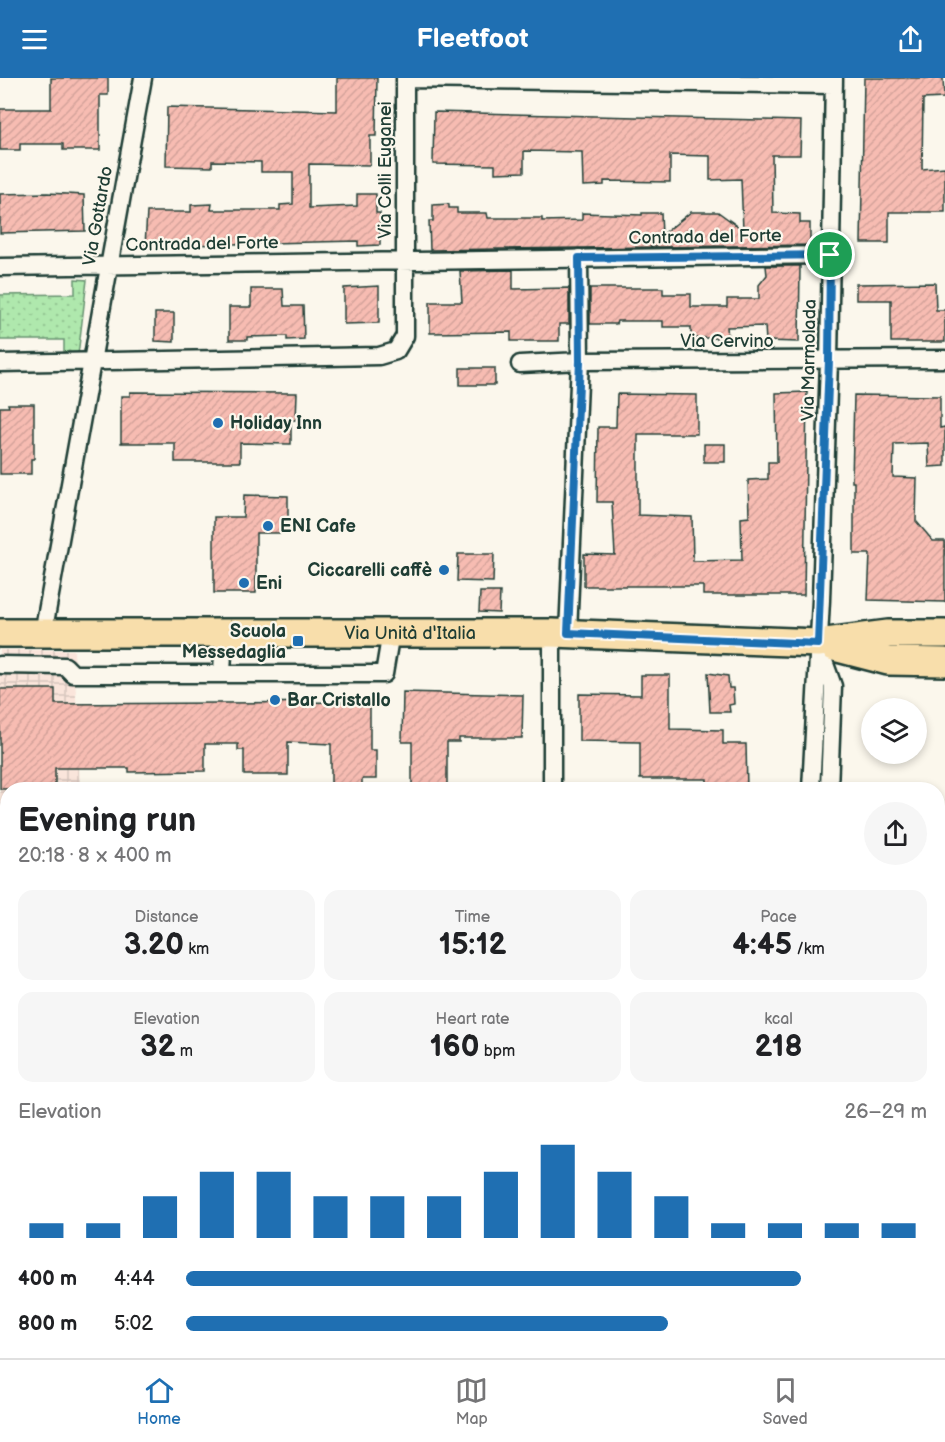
<!DOCTYPE html>
<html lang="en">
<head>
<meta charset="utf-8">
<style>
	:root { --surface:#fff; --page:#f6f6f6; --text:#202124; --muted:#757577; --line:#e0e0e0; --accent:#1f6fb2 }
	body { margin:0; font-family:"Balsamiq Sans",sans-serif; background:var(--page); color:var(--text); height:100vh; display:flex; flex-direction:column; font-size:22px; white-space:nowrap }
	* { box-sizing:border-box; margin:0 }
	p { font-size:20px; color:var(--muted) }
	.icon { flex:none; width:33px; height:33px; fill:none; stroke:currentColor; stroke-width:2; stroke-linecap:round; stroke-linejoin:round }
	.map { position:relative; flex:1; overflow:hidden }
	.panel { position:absolute; left:0px; top:704px; width:945px; height:578px; display:flex; flex-direction:column; background:var(--surface); border-radius:24px 24px 0 0; box-shadow:0 3px 9px #0003 }
	.panel>* { flex:none }
	.buttons { position:absolute; left:861px; top:620px; display:grid; gap:12px }
	.buttons a { display:grid; place-items:center; width:66px; height:66px; border-radius:50%; background:var(--surface); box-shadow:0 3px 9px #0003; font-size:30px }
	.pin { position:absolute; display:grid; place-items:center; width:51px; height:51px; color:#fff; margin:-26px; border:3px solid #fff; border-radius:50%; box-shadow:0 2px 6px #0007 }
	.round { display:grid; place-items:center; flex:none; width:63px; height:63px; border-radius:32px; background:var(--page) }
	.summary { display:flex; align-items:center; justify-content:space-between; height:102px; padding:0 18px }
	h1 { font-size:33px; font-weight:700; line-height:45px }
	.figures { display:grid; grid-template-columns:repeat(3,1fr); gap:9px; height:102px; padding:6px 18px }
	.figures div { display:grid; align-content:center; border-radius:15px; background:var(--page); text-align:center }
	.figures b { font-size:30px; font-weight:700 }
	.figures small { font-size:16px; font-weight:400 }
	.figures p { font-size:16px }
	.chart { height:168px; padding:12px 18px }
	.chart p { display:flex; justify-content:space-between }
	.chart svg { width:100%; height:108px; margin-top:6px; stroke:var(--accent); stroke-width:6 }
	ul { padding:0 18px; list-style:none; font-size:20px }
	li { display:grid; grid-template-columns:96px 72px 1fr; align-items:center; height:45px }
	li i { height:15px; border-radius:8px; background:var(--accent) }
	header { display:flex; justify-content:space-between; align-items:center; height:78px; padding:0 18px; background:var(--accent); color:#fff; font-size:27px; font-weight:700 }
	.menu { display:flex; justify-content:space-around; align-items:center; height:84px; border-top:2px solid var(--line); background:var(--surface); font-size:16px; color:var(--muted) }
	.menu a { display:grid; justify-items:center; gap:3px }
	.menu .on { color:var(--accent) }
	.map>svg:first-child { display:block }
	.built { fill:#fae5db }
	.industrial { fill:url(#industrial-grid) }
	.grass { fill:url(#grass-dots); stroke:#679270; stroke-width:1.5 }
	.building { fill:url(#building-hatch); stroke:#1f3d34; stroke-width:1.5 }
	.lines { fill:none; stroke-linecap:round; stroke-linejoin:round }
	.street-casing { stroke:#1f3d34; stroke-width:21 }
	.primary-casing { stroke:#1f3d34; stroke-width:32 }
	.street { stroke:#fbf7ec; stroke-width:16 }
	.primary { stroke:#f8deab; stroke-width:27 }
	.route-casing { stroke:#fff; stroke-width:12 }
	.route { stroke:#1f6fb2; stroke-width:8 }
	.poi-dot { fill:#1f6fb2; stroke:#fbf7ec; stroke-width:2 }
	.labels { text-anchor:middle; dominant-baseline:central; stroke-width:4.5; stroke-linejoin:round; paint-order:stroke }
	.street-label { font-size:18px; fill:#1f3d34; stroke:#fbf7ec }
	.poi-label { font-size:18px; font-weight:bold; fill:#1f3d34; stroke:#fbf7ec; text-anchor:start }
</style>
</head>
<body>
<header><svg class="icon" aria-label="menu" viewBox="0 0 24 24"><path d="M4 6h16M4 12h16M4 18h16"/></svg>Fleetfoot<svg class="icon" aria-label="share" viewBox="0 0 24 24"><path d="M12 15V3M7 8l5-5 5 5M5 13v7h14v-7"/></svg></header>
<div class="map">
<svg width="945" height="1280" viewBox="0 0 945 1280">
	<defs>
		<pattern id="industrial-grid" width="8" height="8" patternUnits="userSpaceOnUse" patternTransform="scale(1.5)"><rect width="8" height="8" fill="#fae5db"/><path d="M0 4h8M4 0v8" fill="none" stroke="#d6c5bd"/></pattern>
		<pattern id="grass-dots" width="8" height="8" patternUnits="userSpaceOnUse" patternTransform="scale(1.5)"><rect width="8" height="8" fill="#afe8ad"/><path d="M2 2h.1M6 6h.1" fill="none" stroke="#96c895" stroke-width="1.8" stroke-linecap="round"/></pattern>
		<pattern id="building-hatch" width="6" height="6" patternUnits="userSpaceOnUse" patternTransform="scale(1.5)"><rect width="6" height="6" fill="#f7bcb2"/><path d="M-1 1l2-2M0 6l6-6M5 7l2-2" fill="none" stroke="#d3a29a"/></pattern>
	</defs>
	<rect width="100%" height="100%" fill="#fbf7ec"/>
	<filter id="ink" filterUnits="userSpaceOnUse"><feTurbulence type="fractalNoise" baseFrequency=".0167" numOctaves="2"/><feDisplacementMap in="SourceGraphic" scale="12" xChannelSelector="R" yChannelSelector="G"/><feConvolveMatrix kernelMatrix="1 2 1 2 8 2 1 2 1" color-interpolation-filters="sRGB"/></filter>
	<g filter="url(#ink)">
		<path class="built" d="M0,1198L7,1210L8,1280H0Z"/>
		<path class="industrial" d="M0,572H74L80,711H8L7,804H0Z"/>
		<path class="grass" d="M75,201L87,202L78,277L64,278V262H0V217L75,216Z
			M9,1274H573L575,1280H9Z"/>
		<path class="building" d="M51,0H108V17H100V72H63V66H20V72H0V31H51Z
			M337,0H377L376,58H370V87L309,86V130L357,128V116H376V135H380V167L358,168V163L145,168L147,134H191V127L212,126L211,132H280V127L293,126V94H261V84L212,83V89L166,88L167,29L337,33Z
			M864,0H943L944,20L923,21L922,91L945,89V134H889V165H861Z
			M434,34L801,43L800,77H772L773,135L800,136V145H810V167L430,172L429,143H433V127L449,126V130H457V135H487L488,140H542V143L582,142V135L642,137V135H661L662,157L691,134H718L743,152L741,101L710,102V78L670,77V104L604,103V107L583,108L582,74L524,73V94L495,95V87L433,86Z
			M47,115L84,117L85,153L0,155V116Z
			M766,188H800L799,264L766,263L765,248L727,249L728,260H691V249H663V243H617L616,246H590V210H663V216H691V229H727V221H759V207L767,197Z
			M513,192V211L569,210V246H559V263H511V254L430,255V224H462L460,193Z
			M935,205L936,232H945V264H891V222H856V206Z
			M379,208V245L344,246V210Z
			M251,211H283L284,228H303L304,261L287,262V258L247,259V262H229V229H251Z
			M155,235H174V264L155,263Z
			M460,290H495V307H460Z
			M130,314L297,315L296,342H291V366L240,365V384H175V365H121V318H130Z
			M807,314L804,517H703V508H584V476L615,477L612,424H597L598,349H616L617,316L697,317V356H638V437L692,439L693,483L742,482L741,440L749,439L748,402L768,401V384H777L776,315Z
			M854,317L940,318V350L945,349V388L929,389L928,365L894,366L893,399L917,400L916,443L933,463H945V524L868,522L870,476H854V404H852Z
			M8,326H34V381H31V396H0V329H9Z
			M704,366H725V384H704Z
			M244,417L288,418V455H256V515H214V439H243Z
			M458,476H494L493,504L457,503Z
			M480,514H500L499,535L479,534Z
			M708,595L728,598L729,610H733L734,626L729,627L730,634H710Z
			M641,597H670V651L723,652V666H746L747,711H707V701H640V664L579,663V616L641,617Z
			M0,611H55V626L362,624V628H370V672H376V701H362V711H331V666L288,664V697H244V672H238V666H205V693L129,694V690H55V711H0Z
			M403,614L523,617L522,660H459V664H447V711H412V664H402Z"/>
		<g class="lines">
			<g class="street-casing">
				<path id="street" d="M405,1L834,7
					M0,189L830,177
					M0,285L379,278L396,273L405,258V0
					M520,286L580,283L945,281
					M568,555L580,283L579,180
					M43,556L143,0
					M821,575L833,608L829,711
					M0,587L65,588L73,596H384L391,554
					M222,595L224,554
					M552,711V555
					M811,711L821,522L829,283L834,0
					M0,816H8
					M938,1098H945
					M0,1159H8
					M934,1274L936,1280"/>
			</g>
			<g class="primary-casing">
				<g id="primary">
					<path id="s1" d="M0,555H552L818,565L888,556H945"/>
					<path d="M834,569L888,583L945,584"/>
				</g>
			</g>
			<use href="#street" class="street"/>
			<use href="#primary" class="primary"/>
		</g>
	</g>
	<g class="lines" filter="url(#ink)">
		<g class="route-casing">
			<path id="route" d="M830,177L829,282L818,566L568,555L580,283L579,180Z"/>
		</g>
		<use href="#route" class="route"/>
	</g>
	<g class="poi-dot">
		<circle cx="218" cy="345" r="6"/>
		<circle cx="268" cy="448" r="6"/>
		<circle cx="444" cy="492" r="6"/>
		<circle cx="244" cy="505" r="6"/>
		<rect x="292" y="557" width="12" height="12" rx="3"/>
		<circle cx="275" cy="622" r="6"/>
	</g>
	<g class="labels">
		<g class="street-label">
			<text transform="translate(385 92) rotate(-90)">Via Colli Euganei</text>
			<text transform="translate(98 138) rotate(-80)">Via Gottardo</text>
			<text transform="translate(705 159) rotate(-1)">Contrada del Forte</text>
			<text transform="translate(202 166) rotate(-1)">Contrada del Forte</text>
			<text x="727" y="263">Via Cervino</text>
			<text transform="translate(809 282) rotate(-89)">Via Marmolada</text>
			<text stroke="none"><textPath href="#s1" startOffset="410">Via Unità d'Italia</textPath></text>
		</g>
		<g class="poi-label">
			<text x="230" y="345">Holiday Inn</text>
			<text x="280" y="448">ENI Cafe</text>
			<text x="432" y="492" text-anchor="end">Ciccarelli caffè</text>
			<text x="256" y="505">Eni</text>
			<text x="286" y="553" text-anchor="end">Scuola<tspan x="286" dy="21">Messedaglia</tspan></text>
			<text x="287" y="622">Bar Cristallo</text>
		</g>
	</g>
</svg>
<div class="buttons">
<a><svg class="icon" aria-label="layers" viewBox="0 0 24 24"><path d="M12 4l9 5-9 5-9-5zM3 14l9 5 9-5"/></svg></a>
</div>
<div class="pin" style="left:830px;top:177px;background:#1e9e55"><svg class="icon" aria-label="arrive" viewBox="0 0 24 24"><path d="M6 21V4h12l-3 4 3 4H6"/></svg></div>
<section class="panel">
<div class="summary"><div><h1>Evening run</h1><p>20:18 · 8 × 400 m</p></div><a class="round"><svg class="icon" aria-label="share" viewBox="0 0 24 24"><path d="M12 15V3M7 8l5-5 5 5M5 13v7h14v-7"/></svg></a></div>
<div class="figures">
<div><p>Distance</p><b>3.20<small> km</small></b></div>
<div><p>Time</p><b>15:12</b></div>
<div><p>Pace</p><b>4:45<small> /km</small></b></div>
</div>
<div class="figures">
<div><p>Elevation</p><b>32<small> m</small></b></div>
<div><p>Heart rate</p><b>160<small> bpm</small></b></div>
<div><p>kcal</p><b>218</b></div>
</div>
<div class="chart"><p><span>Elevation</span>26–29 m</p>
<svg viewBox="0 0 160 44" preserveAspectRatio="none"><path d="M5 44V38M15 44V38M25 44V27M35 44V17M45 44V17M55 44V27M65 44V27M75 44V27M85 44V17M95 44V6M105 44V17M115 44V27M125 44V38M135 44V38M145 44V38M155 44V38"/></svg>
</div>
<ul>
<li><b>400 m</b>4:44<i style="width:83%"></i></li>
<li><b>800 m</b>5:02<i style="width:65%"></i></li>
</ul>
</section>
</div>
<nav class="menu">
<a class="on"><svg class="icon" aria-label="home" viewBox="0 0 24 24"><path d="M3 11l9-7 9 7M6 9v11h12V9"/></svg>Home</a>
<a><svg class="icon" aria-label="map" viewBox="0 0 24 24"><path d="M3 6l6-2 6 2 6-2v14l-6 2-6-2-6 2zM9 4v14M15 6v14"/></svg>Map</a>
<a><svg class="icon" aria-label="saved" viewBox="0 0 24 24"><path d="M7 4h10v16l-5-4-5 4z"/></svg>Saved</a>
</nav>
</body>
</html>
